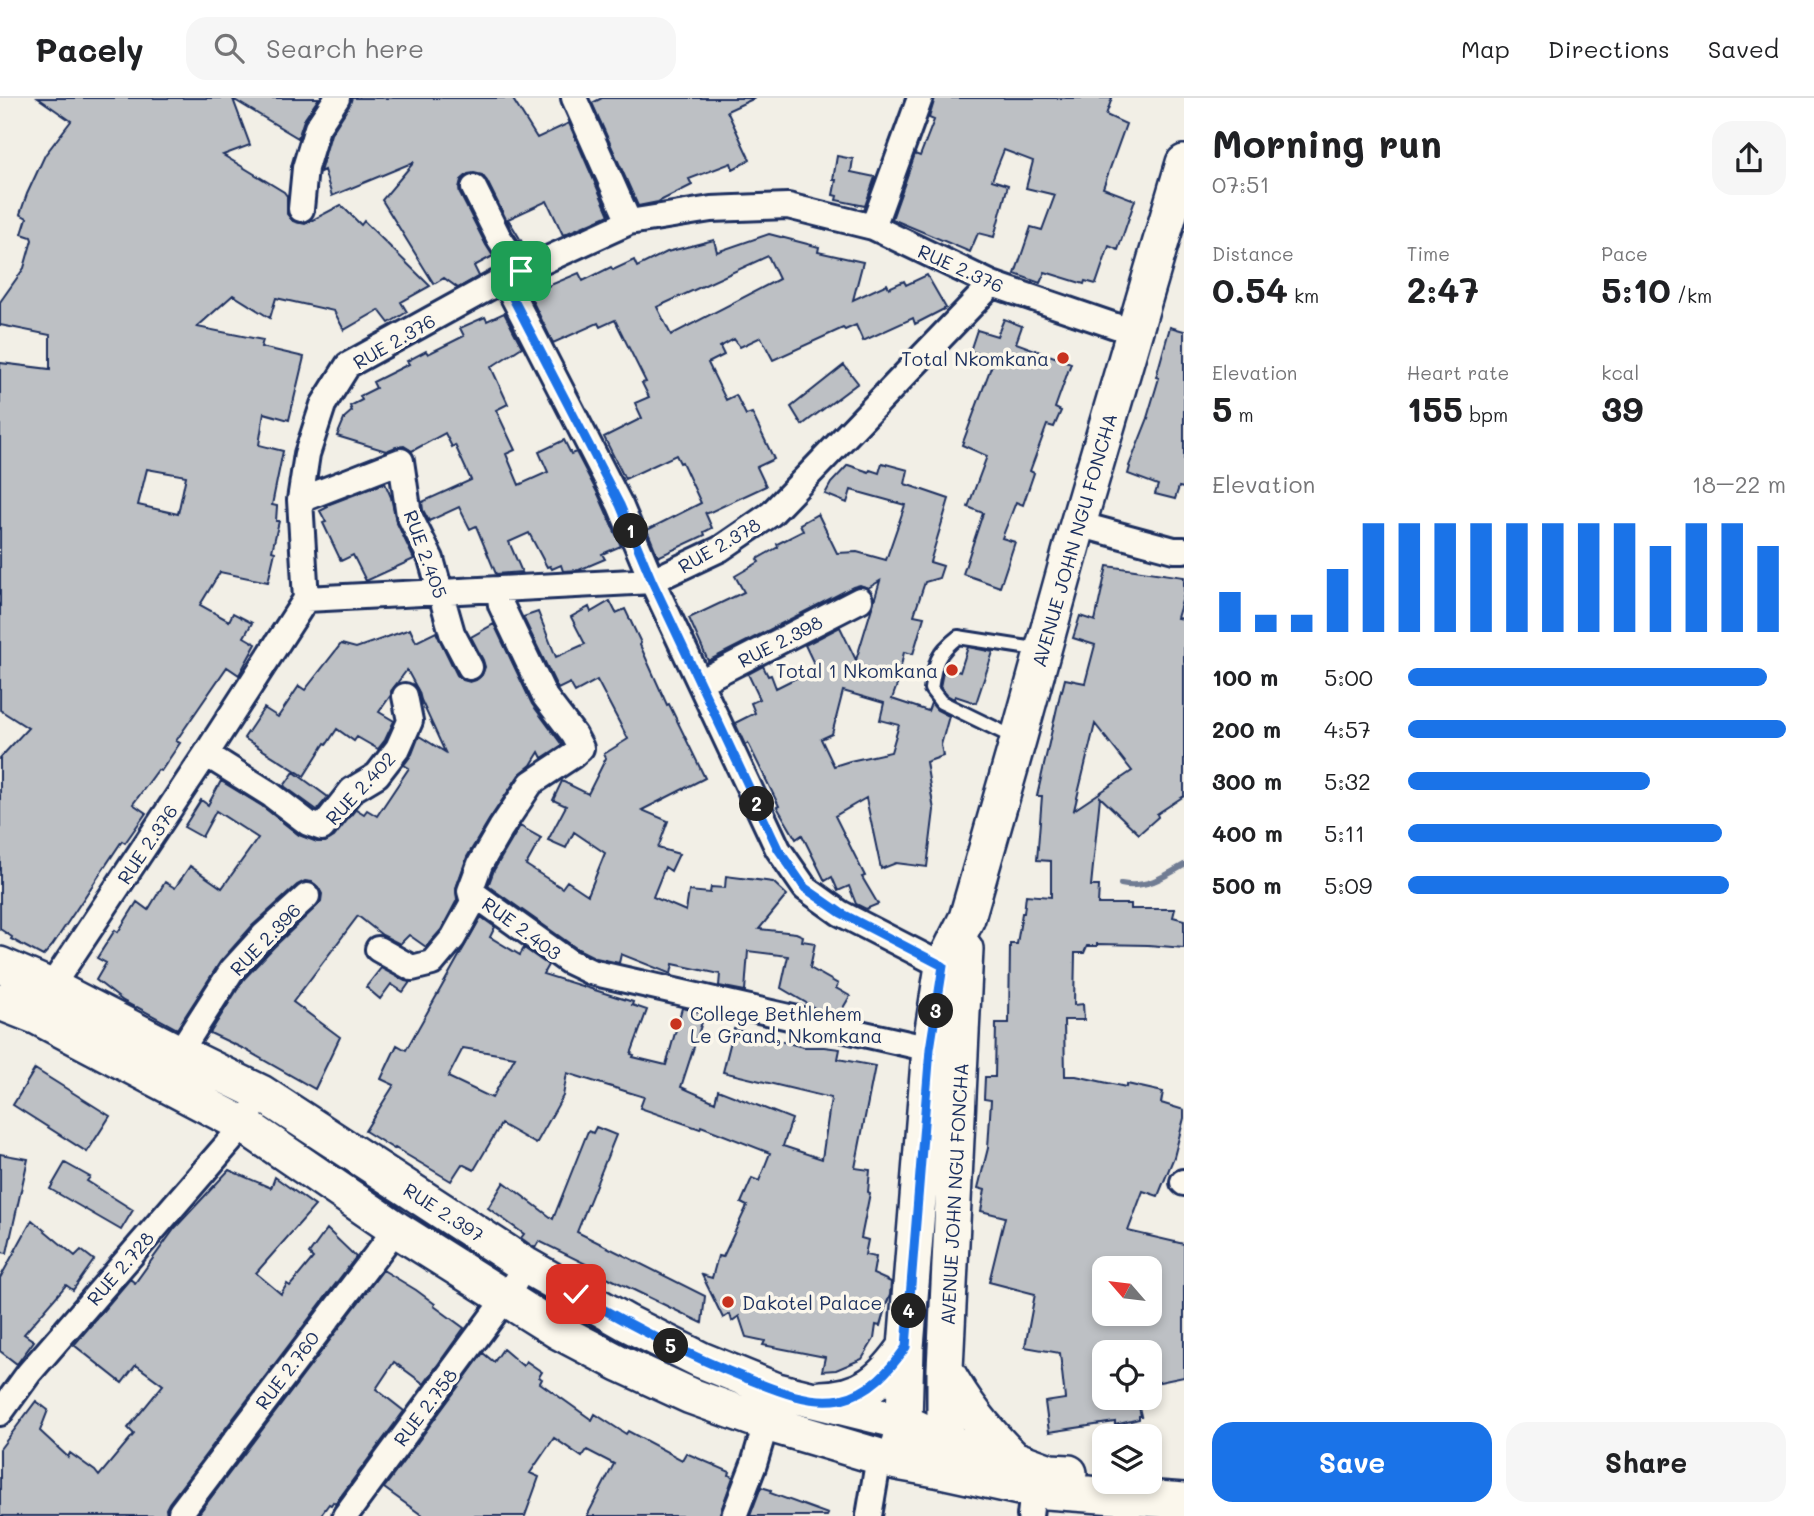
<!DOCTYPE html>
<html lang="en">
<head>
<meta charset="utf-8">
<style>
	:root { --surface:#fff; --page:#f6f6f6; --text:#202124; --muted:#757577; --line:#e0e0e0; --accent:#1a73e8 }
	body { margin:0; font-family:Mali,sans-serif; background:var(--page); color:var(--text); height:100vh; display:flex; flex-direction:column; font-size:26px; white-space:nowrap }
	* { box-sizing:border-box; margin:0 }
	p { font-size:23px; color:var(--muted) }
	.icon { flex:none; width:38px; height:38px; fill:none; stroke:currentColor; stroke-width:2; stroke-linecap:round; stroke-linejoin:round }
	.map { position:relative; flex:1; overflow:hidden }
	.side { display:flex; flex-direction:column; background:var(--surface); width:630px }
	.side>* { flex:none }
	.needle { width:46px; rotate:298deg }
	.tools { position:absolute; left:1092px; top:1158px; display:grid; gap:14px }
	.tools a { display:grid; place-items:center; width:70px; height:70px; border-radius:14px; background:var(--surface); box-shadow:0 4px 10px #0003; font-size:35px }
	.pin { position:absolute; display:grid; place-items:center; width:60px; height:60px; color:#fff; margin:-30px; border-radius:14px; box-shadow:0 4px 10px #0006 }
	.km { position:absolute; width:35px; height:35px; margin:-18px; border-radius:50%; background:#222; color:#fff; font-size:19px; line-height:35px; text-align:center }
	.round { display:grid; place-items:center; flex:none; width:74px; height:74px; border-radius:21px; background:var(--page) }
	.summary { display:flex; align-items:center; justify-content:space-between; height:119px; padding:0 28px }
	h1 { font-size:38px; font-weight:700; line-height:52px }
	.stats { display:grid; grid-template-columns:repeat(3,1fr); gap:10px; height:119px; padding:7px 28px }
	.stats div { display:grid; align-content:center }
	.stats b { font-size:35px; font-weight:700 }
	.stats small { font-size:19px; font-weight:400 }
	.stats p { font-size:19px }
	.chart { height:196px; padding:14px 28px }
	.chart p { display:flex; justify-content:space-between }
	.chart svg { width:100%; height:126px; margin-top:7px; stroke:var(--accent); stroke-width:6 }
	.action { display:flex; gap:14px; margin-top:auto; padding:14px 28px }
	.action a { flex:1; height:80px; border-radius:21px; background:var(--accent); color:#fff; font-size:28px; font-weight:700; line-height:80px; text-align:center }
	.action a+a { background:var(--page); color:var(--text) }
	ul { padding:0 28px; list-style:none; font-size:23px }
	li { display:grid; grid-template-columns:112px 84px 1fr; align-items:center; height:52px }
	li i { height:18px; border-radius:9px; background:var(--accent) }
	header { display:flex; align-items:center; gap:42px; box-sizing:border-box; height:98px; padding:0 35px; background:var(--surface); border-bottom:2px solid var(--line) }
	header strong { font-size:33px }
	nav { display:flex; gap:38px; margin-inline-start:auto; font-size:24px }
	.search { width:490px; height:63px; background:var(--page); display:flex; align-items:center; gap:18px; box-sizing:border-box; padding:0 24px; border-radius:21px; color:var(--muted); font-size:26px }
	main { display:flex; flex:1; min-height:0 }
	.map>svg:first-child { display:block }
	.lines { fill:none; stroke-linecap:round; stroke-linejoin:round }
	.stream { stroke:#707b93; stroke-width:6 }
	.building { fill:#bdc0c4; stroke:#1b2f5e; stroke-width:2; fill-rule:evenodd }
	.lane-casing { stroke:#1b2f5e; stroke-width:18 }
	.street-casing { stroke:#1b2f5e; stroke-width:30 }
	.secondary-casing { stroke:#1b2f5e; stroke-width:40 }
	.lane { stroke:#fbf7ec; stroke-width:12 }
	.street { stroke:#fbf7ec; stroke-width:24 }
	.secondary { stroke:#fbf7ec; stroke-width:35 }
	.route-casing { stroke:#fff; stroke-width:14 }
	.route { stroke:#1a73e8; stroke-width:9 }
	.poi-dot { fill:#c8321e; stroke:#fbf7ec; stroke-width:2.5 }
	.labels { text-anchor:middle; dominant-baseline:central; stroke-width:7; stroke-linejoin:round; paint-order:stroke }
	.street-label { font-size:19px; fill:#1b2f5e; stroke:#fbf7ec }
	.poi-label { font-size:19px; fill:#1b2f5e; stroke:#fbf7ec; text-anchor:end }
</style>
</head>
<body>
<header>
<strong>Pacely</strong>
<div class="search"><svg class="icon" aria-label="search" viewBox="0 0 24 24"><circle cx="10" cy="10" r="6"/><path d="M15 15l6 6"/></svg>Search here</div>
<nav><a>Map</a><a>Directions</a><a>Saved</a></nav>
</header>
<main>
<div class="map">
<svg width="1184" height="1418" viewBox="0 0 1184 1418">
	<rect width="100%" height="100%" fill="#f2efe6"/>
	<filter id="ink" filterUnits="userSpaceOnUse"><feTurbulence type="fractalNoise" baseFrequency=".0143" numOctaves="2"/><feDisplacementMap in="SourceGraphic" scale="14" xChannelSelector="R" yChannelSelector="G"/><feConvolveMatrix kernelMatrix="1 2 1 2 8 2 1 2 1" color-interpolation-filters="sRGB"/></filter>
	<g filter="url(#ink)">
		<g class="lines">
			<path class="stream" d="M1121,786C1145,791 1164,779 1184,767"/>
		</g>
		<path class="building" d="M38,0H319L304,22L298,40L233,1L250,47L223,57L284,94L287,98V116L293,123L305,126L341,107L361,127L364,123L430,188L401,204L407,214L389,225L379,212L344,232L334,213L276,200L270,220L233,197L197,229L263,242L261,249L304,259L289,322L264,315L259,347L283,353L272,407L277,408L276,423H279L272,453L275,454L268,484L220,474L200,507L229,523L233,515L252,525L244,539L256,546L239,577L227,569L176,643L180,645L161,673L158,672L133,706L146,715L125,745L122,743L52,848L43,858L11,841L12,839L0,831V660L28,630L0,612V265L50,271V237L0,227V204L24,170L32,142L31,139L22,136L27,120L20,116L27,96L45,57L71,23ZM147,371L186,378L178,416L138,407Z
			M352,0H512L537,40L569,25L609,117L563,137L547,103L508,121L522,144L520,145L512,133L487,83L482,77L474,75L468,76L461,82L459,90L460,96L486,147L493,158L474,168L479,178L458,190L444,180L434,186L382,102L414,64L332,98L324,72L320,74L331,36L349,8Z
			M602,0H755L727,13L750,62L733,71L731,65L689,81L692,87L658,104L638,108L592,5Z
			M935,0H1112L1106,17L1126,26L1103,90L1135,102L1118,152L1109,148L1096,186L1085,183L1084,186L1045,174L1040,185L1015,176L1031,129L1042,132L1055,97L1026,90L1033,63L1004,52L992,82L1008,87L994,139L978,135L970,154L892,121L915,56L920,58L934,22L929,20Z
			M837,58L853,61L851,74L875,79L865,108L836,102L837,98L833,97L836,82H833Z
			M769,136L819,149L818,154L863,164L853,202L887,186L889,190L904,183L906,187L927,177L946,210L915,226L913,220L863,243L856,227L845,232L843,230L773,262L761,239L740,249L734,241L720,249L724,257L708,265L726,302L736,297L746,317L752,315L774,361L757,369L766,388L706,416L705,414L712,430L704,434L705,437L658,459L647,432L701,405L682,364L680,365L676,357L625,381L604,339L642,320L635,305L649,299L642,285L646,284L615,222L600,229L598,225L553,245L529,196L579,175L583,183L611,169L613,172L634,162L637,169L667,154L714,142L717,154ZM768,158L779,181L671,237L657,209Z
			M504,215L522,249L491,269L508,306L496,312L515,352L506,356L519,387L548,374L539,354L564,342L571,356L576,354L599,398L621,448L602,456L605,461L579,472L563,473L561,467L552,471L550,468L547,469L529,435L509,444L522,474L496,476L476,428L470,431L459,409L429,423L423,412L422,404L471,382L455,347L452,349L445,335L412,353L404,348L396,349L386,353L337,338L345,319L352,313L350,308L362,302L360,298L376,290L373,284L409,266L407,263L426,253L428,256L464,238L460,230L485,219L487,223Z
			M1004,221L1022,228L1016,245L1071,265L1055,310L1061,313L1054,329L1047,327L1030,373L1034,375L1023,407L1016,404L1002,440L1015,444L1000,489L963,476L983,415L968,409L987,358L962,347L994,261L970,253L977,232L997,238Z
			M1170,229L1184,233V390L1179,389L1175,401L1155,396L1158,387L1128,376L1130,369L1129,368L1148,320H1147L1159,280L1156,279Z
			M844,267L858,285L802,327L791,309Z
			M882,365L908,372L905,386L949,401L930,464L943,468L939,480L925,484L914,517L924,519L913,556L904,554L897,587L892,601L928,613L931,605L937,612L949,618L941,647L943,658L926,664L934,712L927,769L896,765L881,771L866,700L835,718L865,778L862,779L878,806L866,811L856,806L849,788L838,793L832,779L825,783L802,737L796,741L777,709L779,708L748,645L745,647L735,625L755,615L751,605L760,601L748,576L763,568L768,578L771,577L776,590L816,570L805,547L840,529L856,562L880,483L868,490L860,487L853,489L708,563L689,520L744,494L735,478L759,464L757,461L778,449L777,446L803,433L800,426L818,416L837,455L857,454L886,462L905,407L851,392L847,405L825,396L831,385L848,367L869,374L870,372L879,375ZM843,593L884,605L880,622L899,627L891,654L850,663L834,668L821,641L832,636Z
			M385,385L391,399L396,423L414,461L366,483L353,457L341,463L323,425L326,424L320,413L328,409L327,407Z
			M1107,468L1184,479V496L1177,520L1184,521V698L1157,716L1158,719L1139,736L1100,699L1091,788H1099L1098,806H1131V811H1175L1173,819L1184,822V850L1148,847L1097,846V848H1087L1084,855H1075L1074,907L1083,906L1084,922H1064L1065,978H1076L1126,989L1127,986L1163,994L1161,1005L1184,1012V1020L1174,1059L1158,1098L1143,1093L1128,1133L1184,1146V1279L1150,1286V1255H1101L1104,1275V1300H1137L1141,1318H1139V1321L1115,1327V1324L1049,1334L1045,1304L1065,1301L1060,1255L1025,1249L1035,1196L989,1184L1005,1119L981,1113L985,1092L978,1090L988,1050L991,1002L984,1001L985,979H995L996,925H1009L1010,846H1017L1022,815H1024L1026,797L1051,799V763L1037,762L1042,698H1037L1061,592L1062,593L1065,581L1085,585L1095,547L1073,540L1080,518L1095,523ZM1095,626L1132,673L1074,712ZM1104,1171H1150V1216H1104Z
			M610,503L616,515L625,511L641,545L640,547L667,607L669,606L705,680L642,712L668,723L658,750L679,756L671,773L665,769L653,799L686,813L689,793L710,795L711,789L725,790L726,778L773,784L787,797L759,831L796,835L803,838L802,843L815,845L810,870L838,886L836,890L850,898L840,915L815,910L781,890L788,858L748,853L745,893L719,888L720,876L673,866L671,876L621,856L619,865L596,860L576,850L488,788L494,772L520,728L541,740L526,767L562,790L567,783L588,797L605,755L574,734L566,750L548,742L566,708L553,702L562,683L588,696L606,660L604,656L628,641L597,582L575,594L570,585L558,591L523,519L538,514L556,559L585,546L571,519L589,509L591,514Z
			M494,526L532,606L562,647L542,660L539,654L531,667L519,677L489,722L467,759L456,790L457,802L441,832L426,849L409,837L400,846L382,837L358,818L293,904L340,939L315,991L244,951L210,935L244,881L274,849L317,808L321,803L322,796L318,789L312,784L305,783L297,787L252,828L220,864L177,931L137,909L136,910L123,903L96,882L106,865L97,860L115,832L118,834L137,804L148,812L165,784L175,790L190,768L222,790L258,740L216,713L202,739L184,729L201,702L208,707L221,683L262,708L299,737L317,744H325L334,739L356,711L364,716L367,712L377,718L409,670L404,667L412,656L419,638L445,654L421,602L419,594L407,572L391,593V597L379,614L394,623L385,642L378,651L357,639L354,643L337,631L327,646L325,645L304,678L244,640L264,610L278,619L299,588L305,592L341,546L356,550L410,531L416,544L436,534L457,577L463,582L470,584L476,582L482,577L485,569L483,562L471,539Z
			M968,549L993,554L976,605L955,598L954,601L947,597L940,589L944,569L960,574Z
			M294,674L328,699L317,712L284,688Z
			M481,819L495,829L490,839L520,857L524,850L548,867L543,876L633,904L632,907L647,912L631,956L634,957L633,959L666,967L682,910L705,915L681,989L715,1004L718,992L792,1021L783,1048L822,1061L831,1000L723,974L734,931L803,949H824L840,951L838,961L875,968L855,1070L870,1072L868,1094L870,1095L861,1140L868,1142L865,1157L876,1159L873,1176L891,1184L890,1197L886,1207L880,1228L876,1227L874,1241L862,1261L836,1272L822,1273L825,1259L763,1247L765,1243L746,1239L739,1218L732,1223L730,1216L723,1220L702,1177L712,1180L718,1158L723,1159L747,1108L741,1105L752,1080L759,1083L770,1055L701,1028L700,1031L640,1010L644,999L567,975L563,998L536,1046L501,1026L474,1072L462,1066L451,1083L395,1050L394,1051L365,1033L394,987L381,981L397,947L406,952ZM463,950L515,959L492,1000L448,979Z
			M381,870L405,883L410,884L403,894L391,886L380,901L366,889Z
			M35,971L110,1018L87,1054L13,1007Z
			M596,1029L616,1037L577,1134L705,1198L702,1225L586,1169V1166L539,1143L535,1150L521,1140L524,1136L488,1110L504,1084L553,1121L588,1033L593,1035Z
			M0,1056L28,1061L7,1155L0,1154Z
			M65,1065L90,1079L87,1083L133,1112L121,1132L50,1091Z
			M229,1072L271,1090L275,1079L315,1108L256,1175L281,1196L287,1186L290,1188L313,1160L309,1156L327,1131L356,1159L169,1405L166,1411L167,1418H0V1351L36,1303L48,1312L40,1333L68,1359L70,1355L95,1373L99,1378L134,1336L128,1330L163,1287L136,1267L122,1285L74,1247L130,1181L135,1185L175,1130Z
			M32,1122L75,1158L81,1152L94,1162L73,1192L66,1187L24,1236L34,1243L17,1266L0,1253V1180Z
			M383,1172L416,1192L435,1206L434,1208L464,1230L424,1286L394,1264L376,1291L404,1313L335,1406L333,1404L331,1407L329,1406L320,1418H197Z
			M503,1251L523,1268L526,1263L542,1274L539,1279L542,1281L540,1285L592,1322L595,1316L626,1336L628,1333L682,1362L686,1355L730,1374L729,1377L733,1379L719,1418H587L614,1366L587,1352L582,1359L554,1340L530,1375L539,1379L525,1418H423L384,1390L483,1255L494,1264Z
			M761,1389L771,1392L770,1395L828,1416L827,1418H750Z"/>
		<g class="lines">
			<g class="lane-casing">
				<path id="lane" d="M1017,641L941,604L931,591C935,565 936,556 958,539L1042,552"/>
			</g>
			<g class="street-casing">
				<path id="street" d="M574,0L629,124
					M474,90L499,140L521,173
					M301,111L305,70L317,30L337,0
					M873,129L920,0
					M504,181L620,407L652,483L778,751L805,790L840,815L943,868
					M300,402L401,363L409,417L431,461L452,535L470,569
					M1078,426L1174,452H1184
					M499,491L501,507L545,599L574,637L581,650L572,658L531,685L501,730L480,766L470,793L568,863L591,874L930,951
					M306,501L652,483L720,451L771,416L992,186
					M700,584L860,502
					M206,656L270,696L308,725L322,730L352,692L377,677L398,650L410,623L405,598
					M378,851L412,870L432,865L453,840L473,804L470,793
					M46,902L51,889L206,656L306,501L300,402L307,356L323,307L348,267L504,181L629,124L711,111L788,108L873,129L992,186L1133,234
					M179,955L232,872L263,838L307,798
					M1183,1084L1184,1085
					M0,1315L29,1275L244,1027L251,1014
					M181,1414L396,1131
					M345,1418L505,1201L525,1167
					M734,1418L754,1366L766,1325
					M869,1418L879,1359
					M1030,1418L1033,1392"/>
			</g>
			<g class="secondary-casing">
				<path id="secondary" d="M0,867L51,889L179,955L261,995L525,1167L627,1225L701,1262L777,1293L904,1324L945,1344L1014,1361L1050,1374L1069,1375
					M0,904L38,919L244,1027L396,1131L558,1233L619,1265L691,1298L766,1325L897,1364L936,1371L1033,1392L1184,1403
					M945,1271C964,1306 986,1334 1014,1361
					M821,1301C863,1300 883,1282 906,1249
					M897,1364L904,1324L906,1249L930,951L943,868L967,820L1018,642L1078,426L1184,65
					M938,1364L945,1344V1271L965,851"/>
			</g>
			<use href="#lane" class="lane"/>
			<use href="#street" class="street"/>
			<use href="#secondary" class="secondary"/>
		</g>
	</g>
	<g class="lines" filter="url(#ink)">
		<g class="route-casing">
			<path id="route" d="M521,173L503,181L620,407L652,483L778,751L805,790L841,815L943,868L930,951L906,1249C890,1272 870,1295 841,1301C808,1307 773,1291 743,1279C685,1256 630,1227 576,1196"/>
		</g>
		<use href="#route" class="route"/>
	</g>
	<g class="poi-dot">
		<circle cx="1063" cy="260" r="7"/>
		<circle cx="952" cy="572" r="7"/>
		<circle cx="676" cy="926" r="7"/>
		<circle cx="728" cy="1204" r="7"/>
	</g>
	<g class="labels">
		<g class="street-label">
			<text transform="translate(961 170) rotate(24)">RUE 2.376</text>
			<text transform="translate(394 243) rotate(-30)">RUE 2.376</text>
			<text transform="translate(1074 442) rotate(-74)">AVENUE JOHN NGU FONCHA</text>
			<text transform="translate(719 447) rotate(-30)">RUE 2.378</text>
			<text transform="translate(426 456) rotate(70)">RUE 2.405</text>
			<text transform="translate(780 543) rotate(-27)">RUE 2.398</text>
			<text transform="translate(360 690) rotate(-47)">RUE 2.402</text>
			<text transform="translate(147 746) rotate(-56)">RUE 2.376</text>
			<text transform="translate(522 830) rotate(36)">RUE 2.403</text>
			<text transform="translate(265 841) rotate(-46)">RUE 2.396</text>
			<text transform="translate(954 1096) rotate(-87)">AVENUE JOHN NGU FONCHA</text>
			<text transform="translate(444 1114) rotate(33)">RUE 2.397</text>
			<text transform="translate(120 1170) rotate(-49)">RUE 2.728</text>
			<text transform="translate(287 1272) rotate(-53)">RUE 2.760</text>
			<text transform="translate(425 1309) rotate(-53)">RUE 2.758</text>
		</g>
		<g class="poi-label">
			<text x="1049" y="260">Total Nkomkana</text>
			<text x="938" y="572">Total 1 Nkomkana</text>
			<text x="690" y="915" text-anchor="start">College Bethlehem<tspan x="690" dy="22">Le Grand, Nkomkana</tspan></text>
			<text x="742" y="1204" text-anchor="start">Dakotel Palace</text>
		</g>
	</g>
</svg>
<div class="tools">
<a><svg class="needle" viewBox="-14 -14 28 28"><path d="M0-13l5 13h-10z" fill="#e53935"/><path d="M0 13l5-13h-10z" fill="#757577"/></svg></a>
<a><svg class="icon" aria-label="locate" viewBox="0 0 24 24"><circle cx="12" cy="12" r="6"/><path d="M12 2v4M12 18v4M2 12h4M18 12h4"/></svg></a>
<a><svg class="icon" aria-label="layers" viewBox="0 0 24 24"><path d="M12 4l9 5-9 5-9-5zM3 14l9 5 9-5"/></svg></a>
</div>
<div class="pin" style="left:521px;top:173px;background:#1e9e55"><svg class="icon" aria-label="arrive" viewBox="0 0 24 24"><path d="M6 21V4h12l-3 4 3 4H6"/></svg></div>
<div class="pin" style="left:576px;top:1196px;background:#d93025"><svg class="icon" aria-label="check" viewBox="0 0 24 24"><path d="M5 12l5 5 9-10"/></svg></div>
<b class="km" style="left:631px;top:433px">1</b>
<b class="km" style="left:757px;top:706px">2</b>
<b class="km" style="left:936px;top:913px">3</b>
<b class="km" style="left:909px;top:1213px">4</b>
<b class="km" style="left:671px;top:1248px">5</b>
</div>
<section class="side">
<div class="summary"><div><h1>Morning run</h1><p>07:51</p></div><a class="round"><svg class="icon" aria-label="share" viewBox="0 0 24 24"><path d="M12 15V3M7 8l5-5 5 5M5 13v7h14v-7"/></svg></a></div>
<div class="stats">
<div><p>Distance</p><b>0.54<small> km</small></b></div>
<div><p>Time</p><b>2:47</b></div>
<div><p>Pace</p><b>5:10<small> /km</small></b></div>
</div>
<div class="stats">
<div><p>Elevation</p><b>5<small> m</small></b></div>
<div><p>Heart rate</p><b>155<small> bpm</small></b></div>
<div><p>kcal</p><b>39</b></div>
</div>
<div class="chart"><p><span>Elevation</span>18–22 m</p>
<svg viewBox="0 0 160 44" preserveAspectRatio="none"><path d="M5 44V30M15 44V38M25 44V38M35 44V22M45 44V6M55 44V6M65 44V6M75 44V6M85 44V6M95 44V6M105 44V6M115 44V6M125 44V14M135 44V6M145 44V6M155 44V14"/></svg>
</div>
<ul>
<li><b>100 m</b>5:00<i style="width:95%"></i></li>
<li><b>200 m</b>4:57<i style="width:100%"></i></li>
<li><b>300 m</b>5:32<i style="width:64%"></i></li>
<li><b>400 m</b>5:11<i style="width:83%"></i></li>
<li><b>500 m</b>5:09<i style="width:85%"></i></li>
</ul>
<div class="action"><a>Save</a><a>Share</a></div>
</section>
</main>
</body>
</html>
